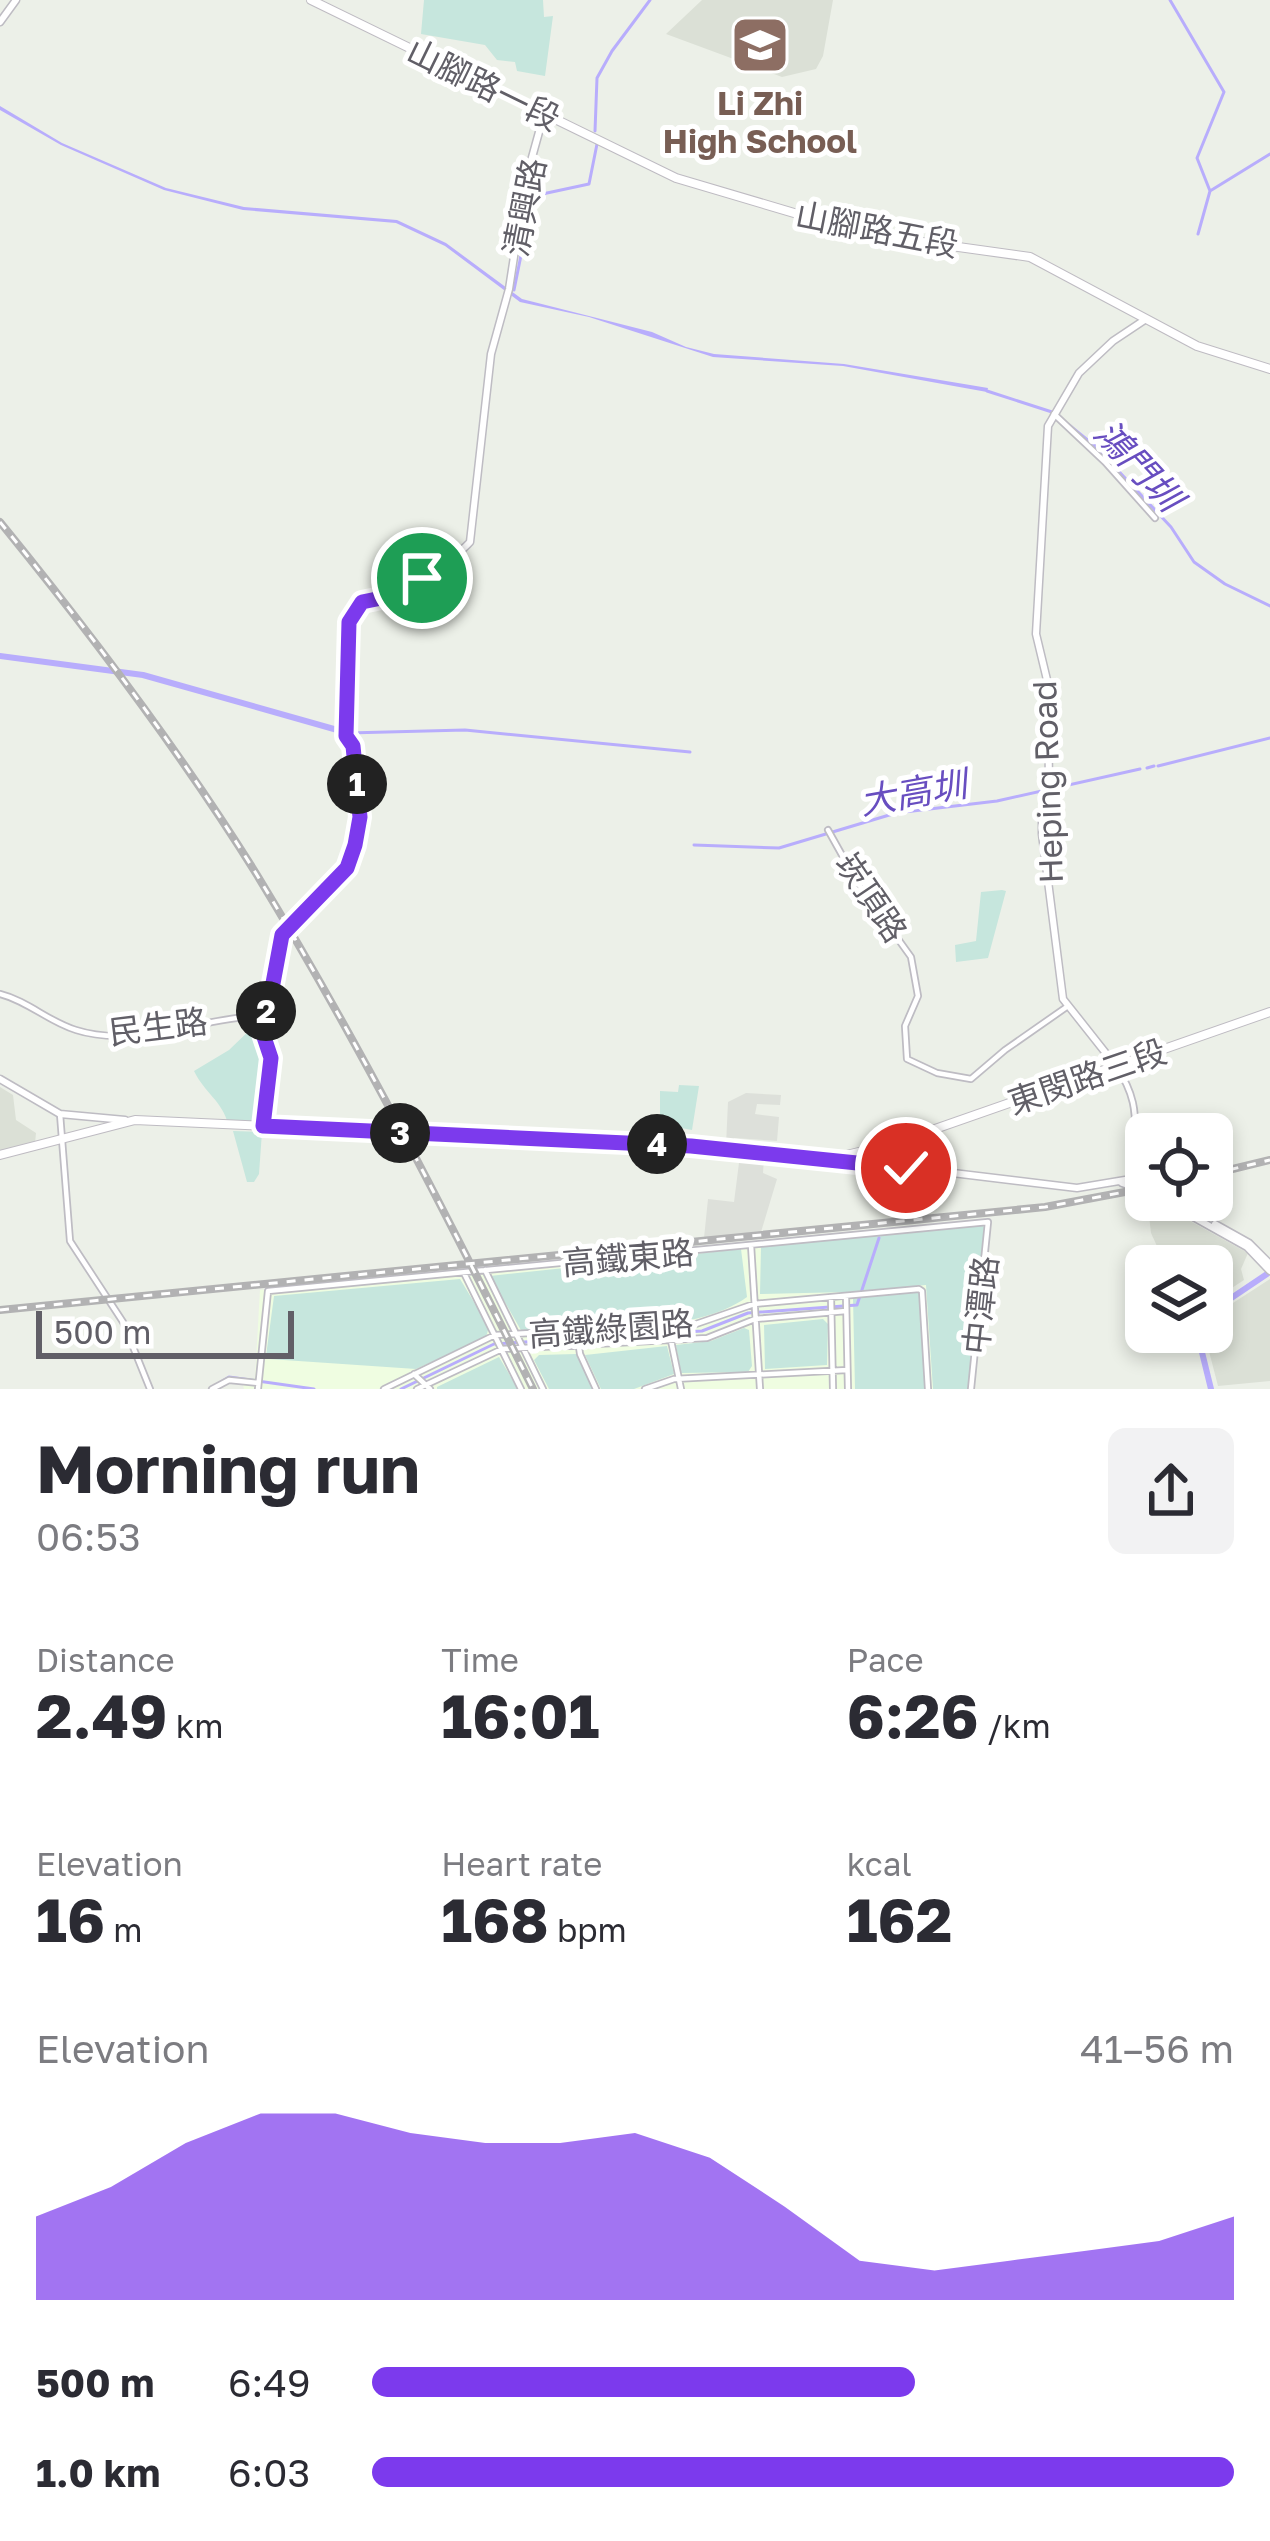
<!DOCTYPE html>
<html lang="en">
<head>
<meta charset="utf-8">
<style>
	:root { --surface:#fff; --page:#f2f2f3; --text:#2b2b33; --muted:#7c7c81; --accent:#7c3aed }
	body { margin:0; font-family:"Golos Text","Noto Sans TC",sans-serif; background:var(--page); color:var(--text); height:100vh; display:flex; flex-direction:column; font-size:45px; white-space:nowrap }
	* { box-sizing:border-box; margin:0 }
	p { font-size:39px; color:var(--muted) }
	.icon { flex:none; width:66px; height:66px; fill:none; stroke:currentColor; stroke-width:2; stroke-linecap:round; stroke-linejoin:round }
	.map { position:relative; height:1389px; overflow:hidden }
	.panel { display:flex; flex-direction:column; background:var(--surface); flex:1 }
	.panel>* { flex:none }
	.fabs { position:absolute; left:1125px; top:1113px; display:grid; gap:24px }
	.fabs a { display:grid; place-items:center; width:108px; height:108px; border-radius:18px; background:var(--surface); box-shadow:0 6px 18px #0003; font-size:60px }
	.scale { position:absolute; left:36px; bottom:30px; width:258px; box-sizing:border-box; padding-left:12px; border:6px solid #615f67; border-top:0; font-size:33px; line-height:42px; white-space:nowrap; color:#615f67; -webkit-text-stroke:9px #fff; paint-order:stroke }
	.pin { position:absolute; display:grid; place-items:center; width:102px; height:102px; color:#fff; margin:-51px; border:6px solid #fff; border-radius:50%; box-shadow:0 3px 12px #0007 }
	.km { position:absolute; width:60px; height:60px; margin:-30px; border-radius:50%; background:#222; color:#fff; font-size:33px; line-height:60px; text-align:center }
	.round { display:grid; place-items:center; flex:none; width:126px; height:126px; border-radius:18px; background:var(--page) }
	.headline { display:flex; align-items:center; justify-content:space-between; height:204px; padding:0 36px }
	h1 { font-size:66px; font-weight:700; line-height:90px }
	.figures { display:grid; grid-template-columns:repeat(3,1fr); gap:18px; height:204px; padding:12px 36px }
	.figures div { display:grid; align-content:center }
	.figures b { font-size:60px; font-weight:700 }
	.figures small { font-size:33px; font-weight:400 }
	.figures p { font-size:33px }
	.chart { height:336px; padding:24px 36px }
	.chart p { display:flex; justify-content:space-between }
	.chart svg { width:100%; height:216px; margin-top:12px; fill:var(--accent); opacity:.7 }
	ul { padding:0 36px; list-style:none; font-size:39px }
	li { display:grid; grid-template-columns:192px 144px 1fr; align-items:center; height:90px }
	li i { height:30px; border-radius:15px; background:var(--accent) }
	.map>svg:first-child { display:block }
	.commercial { fill:#effde1 }
	.industrial { fill:#dde0da }
	.education { fill:#dbe0d6 }
	.green { fill:#c6e6dd }
	.water { fill:#b8adfc }
	.lines { fill:none; stroke-linecap:round; stroke-linejoin:round }
	.stream { stroke:#b8adfc; stroke-width:3 }
	.canal { stroke:#b8adfc; stroke-width:6 }
	.minor-casing { stroke:#bebcc3; stroke-width:8 }
	.tertiary-casing { stroke:#bebcc3; stroke-width:9 }
	.secondary-casing { stroke:#bebbc2; stroke-width:10 }
	.minor { stroke:#fff; stroke-width:4.5 }
	.tertiary { stroke:#fff; stroke-width:6 }
	.secondary { stroke:#fff; stroke-width:8 }
	.rail-casing { stroke:#b2b2b3; stroke-width:8 }
	.rail { stroke:#fff; stroke-width:3; stroke-dasharray:9; stroke-linecap:butt }
	.route-casing { stroke:#fff; stroke-width:24 }
	.route { stroke:#7c3aed; stroke-width:15 }
	.labels { text-anchor:middle; dominant-baseline:central; stroke-width:10; stroke-linejoin:round; paint-order:stroke }
	.street-label { font-size:33px; fill:#615f67; stroke:#fff }
	.education-label { font-size:33px; font-weight:bold; fill:#785e54; stroke:#fff }
	.water-label { font-size:36px; font-style:italic; fill:#684ec0; stroke:#fff }
</style>
</head>
<body>
<div class="map">
<svg width="1270" height="1389" viewBox="0 0 1270 1389">
	<rect width="100%" height="100%" fill="#ecf0e8"/>
	<path class="commercial" d="M987,1220L971,1389H244L241,1378H255L260,1290Z"/>
	<path class="industrial" d="M746,1093L781,1095L780,1105L757,1104L755,1114L779,1117L777,1141L734,1138L733,1146L726,1145L728,1102Z
		M740,1155L764,1157L763,1173L777,1179L761,1232L704,1238L708,1199L734,1202Z"/>
	<path class="education" d="M702,0H833L823,56L816,69L782,77L666,34Z
		M0,1087L13,1095L16,1120L36,1133L35,1143L0,1151Z
		M1152,1200L1248,1253L1241,1269L1244,1280L1212,1301V1266H1166L1151,1233L1148,1207Z
		M1270,1279V1381L1218,1386L1204,1332H1212V1319L1216,1314Z"/>
	<path class="green" d="M424,0H543L544,17L553,16L545,76L517,71L515,62L497,60L485,45L421,34Z
		M1002,890L1006,891L988,958L956,962L955,945L976,941L981,892Z
		M258,1022L271,1058L263,1126L228,1124C223,1102 204,1092 194,1071L229,1050Z
		M679,1085L699,1086L692,1130L660,1124V1091L678,1092Z
		M233,1131L262,1132L259,1174L254,1182H247Z
		M981,1224L984,1227L969,1389H933L926,1285L847,1292L760,1294L761,1247Z
		M741,1249L747,1297C695,1335 586,1328 522,1332L490,1276Z
		M460,1279L489,1327L486,1337L416,1369L269,1359L266,1356L274,1296Z
		M920,1292L925,1389H855L853,1298Z
		M823,1319L828,1324L827,1365L765,1369L764,1325Z
		M744,1328L749,1330L752,1366L748,1372L681,1373L676,1345L711,1341Z
		M667,1346L674,1374L634,1389H601L585,1355Z
		M576,1354L594,1389H549L534,1360L539,1355Z
		M499,1357L518,1389H437V1387Z"/>
	<path class="water" d="M0,106L62,143L166,188L244,207L397,220L446,243L522,299L652,332L686,347L714,354L844,364L988,388L987,392L843,366L713,357L589,317L520,302L445,246L396,223L243,210L164,190L61,145L0,110Z"/>
	<g class="lines">
		<path class="stream" d="M1170,0L1224,92L1197,158L1210,191
			M595,131L597,78L612,51L650,0
			M1198,234L1210,191L1270,154
			M514,290L533,196L589,184L597,144
			M987,391L1052,412
			M1069,425L1095,446L1171,527L1194,562L1225,584L1270,606
			M348,733L465,730L690,752
			M1158,766L1270,738
			M1147,768L1154,766
			M694,845L779,848L896,813L997,801L1140,769
			M213,1387L229,1377L314,1389
			M401,1389L494,1344L702,1331L748,1313L857,1305L879,1238"/>
		<path class="canal" d="M0,656L143,675L348,733
			M1212,1311L1267,1274
			M1197,1332L1211,1389"/>
		<g class="minor-casing">
			<path id="minor" d="M1054,414L1105,462L1155,518
				M828,830L857,882L911,957L918,996L905,1026L907,1059L937,1073L971,1079L1005,1050L1068,1006
				M0,994C28,1001 49,1022 76,1030C132,1048 197,1020 254,1016
				M1116,1066C1148,1113 1127,1134 1142,1185
				M60,1114L70,1241L123,1322L150,1389
				M751,1245L760,1389
				M485,1270L543,1389
				M464,1273L521,1389
				M846,1296L848,1389
				M831,1297L833,1389
				M668,1326L681,1389
				M577,1333L580,1354L596,1389
				M414,1374L430,1389
				M212,1389L229,1380L258,1383
				M258,1389L268,1291L988,1222L971,1389
				M384,1389L495,1335L696,1324L754,1304L919,1289L922,1291L928,1389
				M417,1389L502,1349L707,1338L755,1319L846,1311
				M645,1389L674,1379L847,1370"/>
		</g>
		<g class="tertiary-casing">
			<path id="tertiary" d="M0,22L16,0
				M254,1016H260L259,1022L254,1021Z
				M260,1017L268,1010L282,935L347,869L355,845L360,817L353,746L346,736L351,615C364,594 381,601 401,594C414,590 460,553 470,542L491,354L509,289L526,179L544,114
				M259,1022L271,1058L263,1125
				M1116,1066L1063,999L1042,834V813L1049,791L1048,684L1036,634L1048,426L1079,373L1113,341L1146,319
				M0,1079L60,1114L125,1120
				M837,1159L1077,1188L1125,1180L1146,1187
				M1122,1183L1146,1191
				M1163,1200L1247,1247L1270,1271
				M1215,1224L1249,1243L1270,1264"/>
		</g>
		<g class="secondary-casing">
			<path id="secondary" d="M311,0L676,178L865,234L1030,257L1197,346L1270,369
				M0,1155L135,1120L659,1144L834,1158L892,1144L1270,1012"/>
		</g>
		<use href="#minor" class="minor"/>
		<use href="#tertiary" class="tertiary"/>
		<use href="#secondary" class="secondary"/>
		<g class="rail-casing">
			<path id="rail" d="M0,522C92,635 180,751 257,875C358,1041 447,1215 533,1389
				M1212,1174L1270,1160
				M0,1310L1045,1207L1146,1188"/>
		</g>
		<use href="#rail" class="rail"/>
	</g>
	<g class="lines">
		<g class="route-casing">
			<path id="route" d="M422,578L406,593L362,602L349,622L346,736L353,746L360,817L355,845L347,868L282,935L268,1010L259,1022L271,1058L263,1126L691,1146L906,1168"/>
		</g>
		<use href="#route" class="route"/>
	</g>
	<defs>
		<g id="school-square" transform="scale(3)"><rect x="-9" y="-9" width="18" height="18" rx="4" fill="#8d6e63" stroke="#fff"/><path d="M0-5L7-2L0 1L-7-2ZM-4 1L0 2.5L4 1V4Q0 6-4 4Z" fill="#fff"/></g>
	</defs>
	<g fill-rule="evenodd">
		<use href="#school-square" x="760" y="45"/>
	</g>
	<g class="labels">
		<g class="street-label">
			<text transform="translate(484 84) rotate(26)">山腳路一段</text>
			<text transform="translate(524 207) rotate(-79)">清興路</text>
			<text transform="translate(877 229) rotate(11)">山腳路五段</text>
			<text transform="translate(1047 782) rotate(-92)">Heping Road</text>
			<text transform="translate(872 897) rotate(56)">崁頂路</text>
			<text transform="translate(158 1026) rotate(-7)">民生路</text>
			<text transform="translate(1087 1076) rotate(-19)">東閔路三段</text>
			<text transform="translate(628 1257) rotate(-5)">高鐵東路</text>
			<text transform="translate(980 1305) rotate(-84)">中潭路</text>
			<text transform="translate(611 1328) rotate(-4)">高鐵綠園路</text>
		</g>
		<g class="education-label">
			<text x="760" y="102">Li Zhi<tspan x="760" dy="38">High School</tspan></text>
		</g>
		<g class="water-label">
			<text transform="translate(1139 465) rotate(47)">鴻門圳</text>
			<text transform="translate(913 792) rotate(-10)">大高圳</text>
		</g>
	</g>
</svg>
<div class="fabs">
<a><svg class="icon" aria-label="locate" viewBox="0 0 24 24"><circle cx="12" cy="12" r="6"/><path d="M12 2v4M12 18v4M2 12h4M18 12h4"/></svg></a>
<a><svg class="icon" aria-label="layers" viewBox="0 0 24 24"><path d="M12 4l9 5-9 5-9-5zM3 14l9 5 9-5"/></svg></a>
</div>
<div class="scale">500 m</div>
<div class="pin" style="left:422px;top:578px;background:#1e9e55"><svg class="icon" aria-label="arrive" viewBox="0 0 24 24"><path d="M6 21V4h12l-3 4 3 4H6"/></svg></div>
<div class="pin" style="left:906px;top:1168px;background:#d93025"><svg class="icon" aria-label="check" viewBox="0 0 24 24"><path d="M5 12l5 5 9-10"/></svg></div>
<b class="km" style="left:357px;top:784px">1</b>
<b class="km" style="left:266px;top:1011px">2</b>
<b class="km" style="left:400px;top:1133px">3</b>
<b class="km" style="left:657px;top:1144px">4</b>
</div>
<section class="panel">
<div class="headline"><div><h1>Morning run</h1><p>06:53</p></div><a class="round"><svg class="icon" aria-label="share" viewBox="0 0 24 24"><path d="M12 15V3M7 8l5-5 5 5M5 13v7h14v-7"/></svg></a></div>
<div class="figures">
<div><p>Distance</p><b>2.49<small> km</small></b></div>
<div><p>Time</p><b>16:01</b></div>
<div><p>Pace</p><b>6:26<small> /km</small></b></div>
</div>
<div class="figures">
<div><p>Elevation</p><b>16<small> m</small></b></div>
<div><p>Heart rate</p><b>168<small> bpm</small></b></div>
<div><p>kcal</p><b>162</b></div>
</div>
<div class="chart"><p><span>Elevation</span>41–56 m</p>
<svg viewBox="0 0 160 44" preserveAspectRatio="none"><path d="M0 44V27L10 21L20 12L30 6L40 6L50 10L60 12L70 12L80 10L90 15L100 25L110 36L120 38L130 36L140 34L150 32L160 27V44z"/></svg>
</div>
<ul>
<li><b>500 m</b>6:49<i style="width:63%"></i></li>
<li><b>1.0 km</b>6:03<i style="width:100%"></i></li>
</ul>
</section>
</body>
</html>
